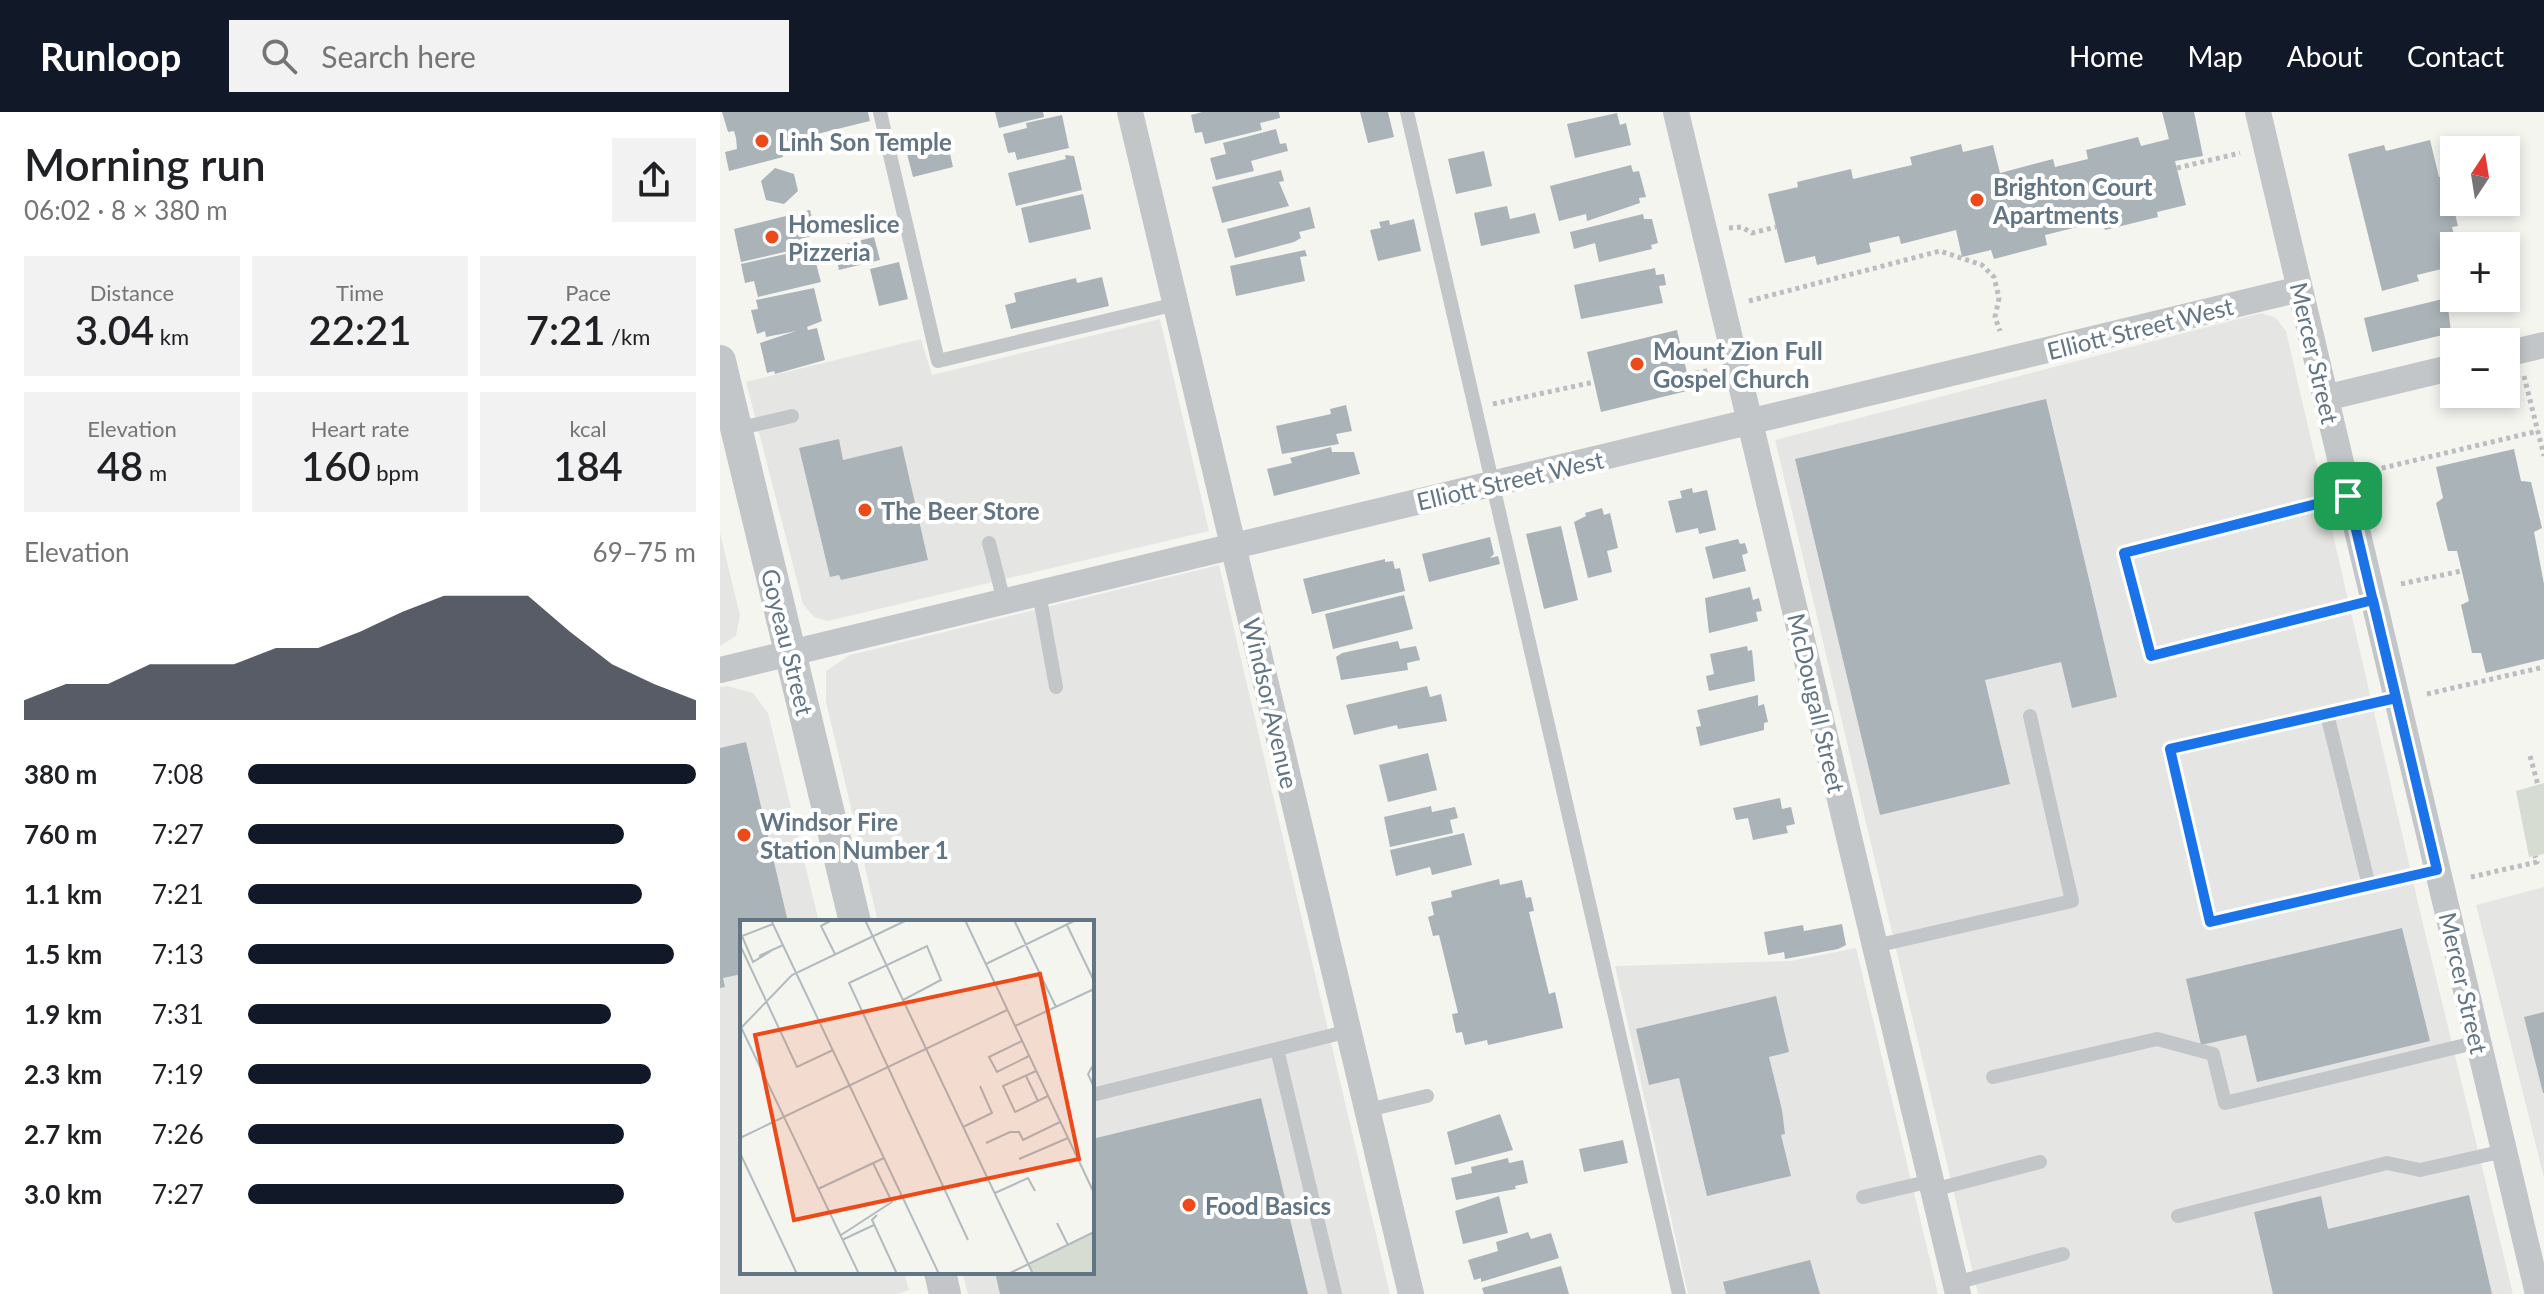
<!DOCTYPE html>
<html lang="en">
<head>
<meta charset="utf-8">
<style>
	:root { --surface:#fff; --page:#f2f2f2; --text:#202124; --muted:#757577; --accent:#111827 }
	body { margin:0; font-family:Lato,sans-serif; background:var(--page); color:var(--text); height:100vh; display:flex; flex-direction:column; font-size:30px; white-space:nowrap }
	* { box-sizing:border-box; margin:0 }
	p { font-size:26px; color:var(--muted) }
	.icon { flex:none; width:44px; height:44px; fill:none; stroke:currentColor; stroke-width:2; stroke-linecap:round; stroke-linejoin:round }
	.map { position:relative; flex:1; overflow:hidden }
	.sheet { display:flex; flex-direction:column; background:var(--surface); width:720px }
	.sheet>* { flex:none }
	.needle { width:52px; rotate:12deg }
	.buttons { position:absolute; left:1720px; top:24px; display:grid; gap:16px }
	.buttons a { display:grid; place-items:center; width:80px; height:80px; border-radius:0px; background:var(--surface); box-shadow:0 4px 12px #0003; font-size:40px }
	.pin { position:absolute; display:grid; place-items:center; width:68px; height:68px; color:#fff; margin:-34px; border-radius:16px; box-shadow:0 4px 12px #0006 }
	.round { display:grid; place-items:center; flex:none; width:84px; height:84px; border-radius:0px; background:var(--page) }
	.overview { display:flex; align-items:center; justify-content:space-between; height:136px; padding:0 24px }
	h1 { font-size:44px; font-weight:600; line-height:60px }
	.metrics { display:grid; grid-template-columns:repeat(3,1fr); gap:12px; height:136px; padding:8px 24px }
	.metrics div { display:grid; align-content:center; border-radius:0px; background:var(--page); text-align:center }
	.metrics b { font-size:40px; font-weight:600 }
	.metrics small { font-size:22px; font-weight:400 }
	.metrics p { font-size:22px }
	.chart { height:224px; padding:16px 24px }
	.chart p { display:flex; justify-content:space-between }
	.chart svg { width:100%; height:144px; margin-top:8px; fill:var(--accent); opacity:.7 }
	ul { padding:0 24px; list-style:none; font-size:26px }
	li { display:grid; grid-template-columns:128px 96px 1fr; align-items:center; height:60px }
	li i { height:20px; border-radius:10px; background:var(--accent) }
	header { display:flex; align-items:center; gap:48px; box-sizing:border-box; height:112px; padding:0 40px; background:var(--accent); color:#fff }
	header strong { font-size:38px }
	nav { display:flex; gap:44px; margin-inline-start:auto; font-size:28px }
	.search { width:560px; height:72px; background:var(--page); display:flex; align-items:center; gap:20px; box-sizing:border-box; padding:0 28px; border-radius:0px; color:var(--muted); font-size:30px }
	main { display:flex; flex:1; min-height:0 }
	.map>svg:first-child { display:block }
	.built { fill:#e5e6e4 }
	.green { fill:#d6dcd1 }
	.building { fill:#aab3b8 }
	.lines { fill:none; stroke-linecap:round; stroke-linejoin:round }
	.path { stroke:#bbbec0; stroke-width:5; stroke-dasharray:4 4; stroke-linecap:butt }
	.service { stroke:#c2c6c9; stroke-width:14 }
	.minor { stroke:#c2c6c9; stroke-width:26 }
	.tertiary { stroke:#c2c6c9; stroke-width:32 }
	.route-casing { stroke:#fff; stroke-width:16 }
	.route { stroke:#1a73e8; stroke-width:10 }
	.poi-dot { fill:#ed4919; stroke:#fff; stroke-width:3 }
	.labels { text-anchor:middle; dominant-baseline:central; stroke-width:8; stroke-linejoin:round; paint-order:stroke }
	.poi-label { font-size:24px; font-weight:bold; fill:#627584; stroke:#fff; text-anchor:start }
	.street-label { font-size:24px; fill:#627584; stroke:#fff }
	.inset-road { fill:none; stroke:#b1babe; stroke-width:2 }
	.view { fill:#ed4919; fill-opacity:0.15; stroke:#ed4919; stroke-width:4 }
	.inset-edge { fill:none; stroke:#627584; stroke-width:4 }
</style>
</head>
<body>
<header>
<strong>Runloop</strong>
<div class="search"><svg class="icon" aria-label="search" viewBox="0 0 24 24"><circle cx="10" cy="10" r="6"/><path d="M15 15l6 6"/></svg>Search here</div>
<nav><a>Home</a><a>Map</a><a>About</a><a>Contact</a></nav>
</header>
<main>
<section class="sheet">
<div class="overview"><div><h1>Morning run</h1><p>06:02 · 8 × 380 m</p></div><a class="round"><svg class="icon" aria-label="share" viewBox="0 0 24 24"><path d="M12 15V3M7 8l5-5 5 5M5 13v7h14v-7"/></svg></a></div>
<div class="metrics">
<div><p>Distance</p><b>3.04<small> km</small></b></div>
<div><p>Time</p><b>22:21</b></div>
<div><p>Pace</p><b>7:21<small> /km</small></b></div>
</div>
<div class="metrics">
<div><p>Elevation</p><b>48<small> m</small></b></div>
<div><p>Heart rate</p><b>160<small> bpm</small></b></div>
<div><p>kcal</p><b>184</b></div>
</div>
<div class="chart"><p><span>Elevation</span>69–75 m</p>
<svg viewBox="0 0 160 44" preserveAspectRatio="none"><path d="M0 44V38L10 33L20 33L30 27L40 27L50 27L60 22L70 22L80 17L90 11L100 6L110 6L120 6L130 17L140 27L150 33L160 38V44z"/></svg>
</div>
<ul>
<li><b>380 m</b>7:08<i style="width:100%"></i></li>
<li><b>760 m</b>7:27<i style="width:84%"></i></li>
<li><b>1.1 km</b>7:21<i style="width:88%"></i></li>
<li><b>1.5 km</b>7:13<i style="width:95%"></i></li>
<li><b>1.9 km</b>7:31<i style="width:81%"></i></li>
<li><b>2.3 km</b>7:19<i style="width:90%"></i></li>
<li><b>2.7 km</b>7:26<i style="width:84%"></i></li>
<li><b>3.0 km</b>7:27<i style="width:84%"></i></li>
</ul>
</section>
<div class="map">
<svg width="1824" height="1182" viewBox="0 0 1824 1182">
	<rect width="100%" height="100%" fill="#f5f5f0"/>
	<path class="built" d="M1541,201L1556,206L1566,219L1703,812L1793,1182H1258L1055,328Z
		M440,207L489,419L108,509L94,505L83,492L26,270L201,227L212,263Z
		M0,421L20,503L16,524L0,534Z
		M499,453L670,1182H248L242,1160H372V810H158L106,590V559L130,543Z
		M7,574L33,581L48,601L99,810H22V1160H184L189,1178L177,1182H0V575Z
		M1824,775V1066L1756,793Z
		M1136,836L1218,1182H968L895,854L1071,849Z"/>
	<path class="green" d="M1824,671V742L1809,745L1796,679Z"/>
	<path class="building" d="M2,0H148L150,9L60,31L63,45L9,59L5,40L17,37L16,26L14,19L8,20Z
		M275,0H323L324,5L279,16Z
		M482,0H559L560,6L540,11L542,18L485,32L482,20L475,21L471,3Z
		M640,0H668L674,25L648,31Z
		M1442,0H1474L1483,44L1455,49L1466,93L1437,100L1438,105L1385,118L1382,109L1325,123L1327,133L1274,147L1271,138L1242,145L1236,118L1181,132L1179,124L1149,131L1151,140L1097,153L1095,144L1065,151L1048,82L1078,75L1077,70L1131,57L1133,67L1192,53L1190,45L1241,32L1243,40L1273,33L1280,61L1333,47L1335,55L1368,47L1366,38L1418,25L1421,34L1449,27Z
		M897,1L900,13L906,11L911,33L855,46L847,12Z
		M342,3L349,36L297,48L295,40L288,41L283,22L307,16L306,11Z
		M556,17L560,32L566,31L568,39L531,49L534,59L496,68L490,46L506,42L503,31Z
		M1710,28L1719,65L1726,64L1738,114L1732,115L1737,134L1734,154L1697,163L1699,169L1662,179L1628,42L1664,33L1666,39Z
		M217,30L219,40L229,37L233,55L193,65L186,38Z
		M764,39L772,74L736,82L728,47Z
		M345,43L354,44L362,78L296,94L288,61L346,47Z
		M911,53L913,60L919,59L926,85L919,86L920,91L867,109L866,102L839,109L830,74Z
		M55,56L74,62L78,79L64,92L46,88L41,69Z
		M561,58L564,69L559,70L569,94L502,111L492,75Z
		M363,82L371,117L309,131L301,96Z
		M787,94L790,107L815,101L820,121L761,134L754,101Z
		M590,95L595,116L579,120L581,126L574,130L515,146L507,117Z
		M90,98L96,123L80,127L82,136L21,150L14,117Z
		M923,102L924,107H932L938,131L931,133L932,137L879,150L875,131L854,137L850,120Z
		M694,107L701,139L658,149L650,118L661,116L659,110L669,108L670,113Z
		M154,125L160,148L119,158L114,135Z
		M92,136L101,170L38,185L34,169L25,171L21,152Z
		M585,138L587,144L580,145L585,169L516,184L510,154Z
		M179,150L188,187L159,194L150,157Z
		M935,156L936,163L944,162L946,173L939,174L943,191L861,207L854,173Z
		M382,165L389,194L291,217L285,193L296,190L294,181L356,166L357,171Z
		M94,176L102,209L87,215L88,218L97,216L105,248L55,262L54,259L47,261L40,231L76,219L46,225L45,219L37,222L31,198L38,197L36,188Z
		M1727,186L1731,221L1652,240L1644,206Z
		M957,218L971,278L881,300L867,240Z
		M1326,287L1397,585L1352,596L1341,550L1265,568L1290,672L1160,703L1075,347Z
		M626,293L632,319L616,322L619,332L562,342L556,314L611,302L610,297Z
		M119,327L123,348L182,334L208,448L121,468L119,463L110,465L79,336Z
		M611,335L612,340H634L640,362L554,384L547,357L572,351L570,346Z
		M1794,337L1801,369L1811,370L1822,416L1814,420L1824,472V547L1766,561L1761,541H1752L1741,493L1749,489L1737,439H1728L1716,391L1723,386L1716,355Z
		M972,376L973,381L987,378L996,418L979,422L978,416L956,421L948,389L962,386L960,379Z
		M882,396L884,403L890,401L898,436L887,439L892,460L868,466L854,410L866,404L865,401Z
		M841,414L858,488L824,497L806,422Z
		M770,425L774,442L770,446L778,444L780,452L709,470L702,442Z
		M1018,427L1020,432L1025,431L1028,441L1022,443L1026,459L993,467L985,435Z
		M665,447V450L673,449L675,457L680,456L685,479L592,502L583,467Z
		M1030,475L1033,488L1039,486L1042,499L1036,500L1038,509L989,521L985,486Z
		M684,483L693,517L613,537L605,502Z
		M678,529L680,537L696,534L700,548L687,551L688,558L621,568L616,545L622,541Z
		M1027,534L1028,539L1032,538L1035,569L989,579L986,564L994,562L990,542Z
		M707,574L710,585L721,582L727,609L678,617L677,613L634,623L626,593Z
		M1038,583V594L1044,592L1048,610L1044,611V618L980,634L976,615L981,614L977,598Z
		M26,630L68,810H22V862L3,866L5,875L0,876V636Z
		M708,641L717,678L668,690L659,653Z
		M1060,686L1062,697L1071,695L1075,712L1066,714L1068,721L1033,728L1028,706L1016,708L1013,696Z
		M711,694L712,700L735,695L738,706L730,708L733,721L670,735L664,705Z
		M744,721L752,753L712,763L710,755L676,764L670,738Z
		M779,767L780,773L802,768L806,786L811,785L814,799L809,800L829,882L835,880L843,916L768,933L767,928L745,933L742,920L736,921L732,902L738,901L719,823L713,824L708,805L714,803L711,790L732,785L731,779Z
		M1122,812L1126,833L1118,837L1065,847L1064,840L1048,843L1044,820L1083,813L1084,819Z
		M1682,816L1710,929L1537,970L1526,923L1481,933L1466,867Z
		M1056,884L1069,940L1049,945L1062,998L1065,1022L1061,1023L1071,1064L987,1084L959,966L929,973L916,917Z
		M1824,900V981H1823L1804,905Z
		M541,986L588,1182H280L275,1160H372V1027Z
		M780,1002L793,1038L735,1053L727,1020Z
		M903,1028L908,1051L864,1060L859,1037Z
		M788,1046L789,1051L803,1048L808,1071L795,1074L796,1077L736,1088L731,1066L752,1061L751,1055Z
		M1749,1083L1772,1182H1553L1534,1100L1601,1084L1608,1117Z
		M779,1084L788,1121L743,1132L735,1099Z
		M808,1120L811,1127L831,1121L839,1146L761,1170V1166L754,1168L748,1148L778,1139L776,1130Z
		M1090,1148L1100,1182H1006L1003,1170Z
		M841,1154L849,1182H764L762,1176Z"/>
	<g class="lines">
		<path class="path" d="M1457,56L1520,41
			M1009,116L1022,115L1032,121L1056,115
			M1029,189L1220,139L1262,153L1274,165L1279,186L1275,205L1280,219
			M962,240L985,235
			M968,263L990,258
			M1804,264L1824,344
			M773,292L874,270
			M1654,358L1818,319
			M1681,472L1741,459
			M1707,582L1824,555
			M1810,644L1818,673
			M1751,765L1817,750L1815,744"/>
		<path class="service" d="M160,0L218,249L456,192
			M687,0L959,1182
			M17,317L72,304
			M1628,384L1404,441L1431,544L1653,488
			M269,431L284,489
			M319,481L336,575
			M1676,586L1450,637L1490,810L1717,758
			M1607,602L1649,774
			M1155,834L1352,789L1310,604
			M557,937L615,1182
			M1273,965L1437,927L1493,942L1505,991L1758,930
			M372,983L629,919
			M648,998L707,984
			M1213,1078L1320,1050
			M1143,1085L1211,1069
			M1458,1104L1667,1051L1700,1058L1784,1039
			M1235,1171L1343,1142"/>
		<path class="minor" d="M410,0L691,1182
			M956,0L1238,1182
			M1538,0L1818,1182
			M1786,242L1824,233
			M1605,286L1734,255
			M0,558L1580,177"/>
		<path class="tertiary" d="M0,249L135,810
			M220,1160L225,1182"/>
	</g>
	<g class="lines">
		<g class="route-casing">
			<path id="route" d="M1628,384L1676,586L1450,637L1490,810L1717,758C1696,668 1674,578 1653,488L1431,544L1404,441L1628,384"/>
		</g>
		<use href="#route" class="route"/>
	</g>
	<g class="poi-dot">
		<circle cx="42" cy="29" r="8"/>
		<circle cx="1257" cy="88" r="8"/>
		<circle cx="52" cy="125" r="8"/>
		<circle cx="917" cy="252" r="8"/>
		<circle cx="145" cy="398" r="8"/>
		<circle cx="24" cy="723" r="8"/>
		<circle cx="469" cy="1093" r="8"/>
	</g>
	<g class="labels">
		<g class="poi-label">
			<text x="58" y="29">Linh Son Temple</text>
			<text x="1273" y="74">Brighton Court<tspan x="1273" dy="28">Apartments</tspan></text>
			<text x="68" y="111">Homeslice<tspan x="68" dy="28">Pizzeria</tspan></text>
			<text x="933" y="238">Mount Zion Full<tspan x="933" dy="28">Gospel Church</tspan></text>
			<text x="161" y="398">The Beer Store</text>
			<text x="40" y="709">Windsor Fire<tspan x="40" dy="28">Station Number 1</tspan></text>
			<text x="485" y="1093">Food Basics</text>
		</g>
		<g class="street-label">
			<text transform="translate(1420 216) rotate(-14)">Elliott Street West</text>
			<text transform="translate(1595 241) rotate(77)">Mercer Street</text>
			<text transform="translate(790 368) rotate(-13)">Elliott Street West</text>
			<text transform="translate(68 530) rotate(76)">Goyeau Street</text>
			<text transform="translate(551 591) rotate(77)">Windsor Avenue</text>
			<text transform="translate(1097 591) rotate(77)">McDougall Street</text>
			<text transform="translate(1744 871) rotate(77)">Mercer Street</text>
		</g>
	</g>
	<g transform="translate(20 808)">
		<rect width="354" height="354" fill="#f5f5f0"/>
		<path d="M354,312V354H293L288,344Z" fill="#d6dcd1"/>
		<path class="inset-road" d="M31,0L199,354M92,0L81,6L95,34M125,0L293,354M225,0L354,273M274,0L316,87M327,5L354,61M0,25L57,147L93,130M31,31L13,42L2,16L33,4M19,36L43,25M246,44L336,0M163,80L201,60L187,26L109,63L228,320M0,105L119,354M275,106L354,69M1,108L52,55L167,0M282,121L249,137L257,152L289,136M354,144L348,154L354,167M296,151L263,166L275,192L308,176M286,156L298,181M223,207L252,193L240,166M0,218L267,90M246,223L270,212H279L283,220L320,202M0,233L57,354M279,239L328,218M78,269L144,238M255,273L288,258L295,271M137,295L132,300L157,354M317,303L328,325M101,315L152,282L133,243M102,320L134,305M268,354L354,312"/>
		<path class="view" d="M300,54L339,239L54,300L15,115Z"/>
		<rect width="354" height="354" class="inset-edge"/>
	</g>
</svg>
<div class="buttons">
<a><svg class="needle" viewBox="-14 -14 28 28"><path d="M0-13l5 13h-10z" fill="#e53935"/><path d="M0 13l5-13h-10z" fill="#757577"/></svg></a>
<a>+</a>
<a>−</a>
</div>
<div class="pin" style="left:1628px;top:384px;background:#1e9e55"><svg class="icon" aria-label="arrive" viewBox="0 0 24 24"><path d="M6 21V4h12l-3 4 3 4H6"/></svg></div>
</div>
</main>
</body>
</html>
